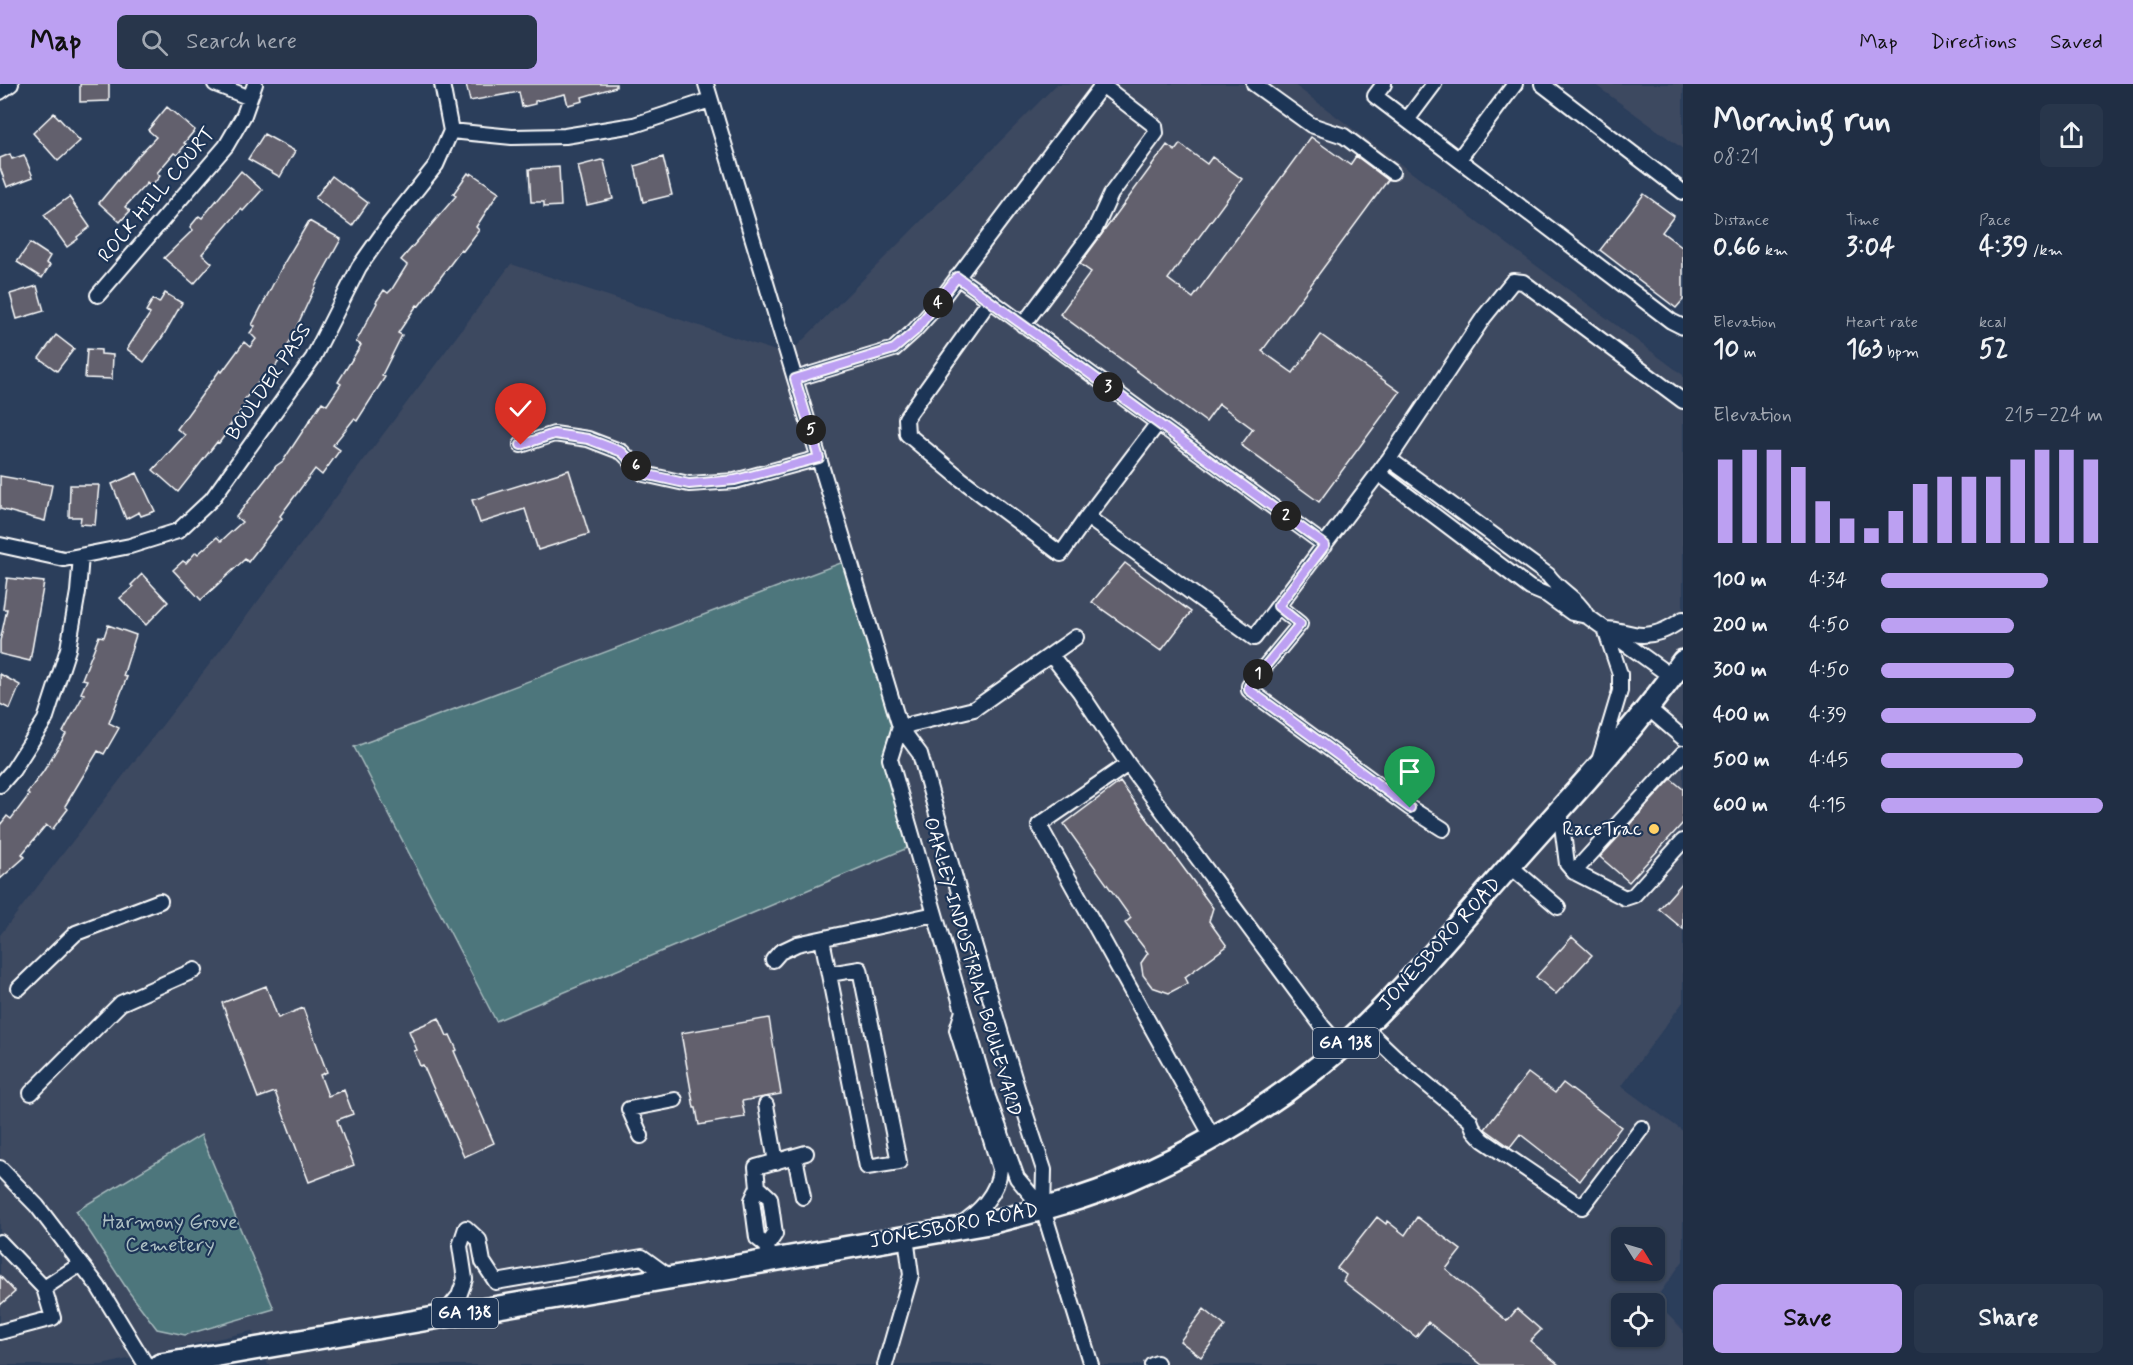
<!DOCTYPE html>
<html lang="en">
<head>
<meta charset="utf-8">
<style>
	:root { --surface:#202e44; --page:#28364b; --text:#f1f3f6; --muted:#a2a8b2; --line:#3d4a5d; --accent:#bca0f2 }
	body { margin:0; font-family:Mynerve,sans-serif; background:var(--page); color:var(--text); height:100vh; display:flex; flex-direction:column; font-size:22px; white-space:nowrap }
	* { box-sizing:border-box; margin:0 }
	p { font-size:20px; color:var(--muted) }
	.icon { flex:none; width:33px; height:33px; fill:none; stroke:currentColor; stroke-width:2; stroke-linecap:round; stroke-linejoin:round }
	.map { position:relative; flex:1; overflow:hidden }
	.sheet { display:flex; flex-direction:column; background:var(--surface); width:450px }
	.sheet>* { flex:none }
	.needle { width:39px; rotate:127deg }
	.fabs { position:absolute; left:1611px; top:1143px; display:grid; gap:12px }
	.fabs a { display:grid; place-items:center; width:54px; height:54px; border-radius:9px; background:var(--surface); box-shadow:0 2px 4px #0004,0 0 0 2px var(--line); font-size:30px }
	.pin { position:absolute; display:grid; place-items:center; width:51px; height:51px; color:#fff; margin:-62px -26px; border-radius:50% 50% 50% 0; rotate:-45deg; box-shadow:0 0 6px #0007 }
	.pin .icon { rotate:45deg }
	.km { position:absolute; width:30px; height:30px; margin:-15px; border-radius:50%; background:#222; color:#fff; font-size:16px; line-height:30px; text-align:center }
	.round { display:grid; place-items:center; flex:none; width:63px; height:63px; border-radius:9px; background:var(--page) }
	.overview { display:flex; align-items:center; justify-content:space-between; height:102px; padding:0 30px }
	h1 { font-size:33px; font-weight:700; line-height:45px }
	.figures { display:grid; grid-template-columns:repeat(3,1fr); gap:9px; height:102px; padding:6px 30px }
	.figures div { display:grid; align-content:center }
	.figures b { font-size:26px; font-weight:700 }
	.figures small { font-size:16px; font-weight:400 }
	.figures p { font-size:16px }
	.chart { height:168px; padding:12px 30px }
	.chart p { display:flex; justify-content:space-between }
	.chart svg { width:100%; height:108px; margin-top:6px; stroke:var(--accent); stroke-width:6 }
	.button { display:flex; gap:12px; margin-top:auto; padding:12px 30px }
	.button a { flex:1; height:69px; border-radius:9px; background:var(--accent); color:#111; font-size:24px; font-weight:700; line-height:69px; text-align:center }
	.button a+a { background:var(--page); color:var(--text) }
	ul { padding:0 30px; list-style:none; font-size:20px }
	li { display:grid; grid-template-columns:96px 72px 1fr; align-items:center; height:45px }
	li i { height:15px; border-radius:8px; background:var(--accent) }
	header { display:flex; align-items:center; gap:36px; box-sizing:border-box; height:84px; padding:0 30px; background:var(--accent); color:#111 }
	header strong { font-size:28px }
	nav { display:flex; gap:33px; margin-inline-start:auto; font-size:21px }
	.search { width:420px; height:54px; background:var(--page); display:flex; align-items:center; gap:15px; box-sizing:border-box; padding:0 21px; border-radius:9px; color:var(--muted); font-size:22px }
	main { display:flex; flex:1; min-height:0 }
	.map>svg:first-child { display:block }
	.built { fill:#3c4860; fill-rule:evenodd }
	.green { fill:#4d767b; stroke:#a6babd; stroke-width:1.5 }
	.building { fill:#62616d; stroke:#fff; stroke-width:1.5 }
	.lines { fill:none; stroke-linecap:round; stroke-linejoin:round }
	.minor-casing { stroke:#fff; stroke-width:18 }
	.highway-casing { stroke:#fff; stroke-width:26 }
	.minor { stroke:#1d3557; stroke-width:14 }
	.highway { stroke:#1d3557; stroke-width:21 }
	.route-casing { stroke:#fff; stroke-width:12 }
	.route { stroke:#bca0f2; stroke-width:8 }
	.poi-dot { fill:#ffd166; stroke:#1d3557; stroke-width:2 }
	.labels { text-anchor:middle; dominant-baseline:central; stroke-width:4.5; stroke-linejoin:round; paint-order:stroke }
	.shield { fill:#1d3557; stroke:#bbc2cd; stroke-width:1.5 }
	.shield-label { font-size:18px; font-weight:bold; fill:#fff }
	.street-label { font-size:20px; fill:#fff; stroke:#1d3557 }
	.poi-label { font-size:20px; fill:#fff; stroke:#1d3557; text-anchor:end }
	.park-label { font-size:20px; fill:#afc1c4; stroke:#1d3557 }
</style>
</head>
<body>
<header>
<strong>Map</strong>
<div class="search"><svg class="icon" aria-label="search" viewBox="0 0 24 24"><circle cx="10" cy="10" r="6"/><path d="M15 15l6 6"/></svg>Search here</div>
<nav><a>Map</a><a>Directions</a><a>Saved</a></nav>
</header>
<main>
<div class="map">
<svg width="1683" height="1281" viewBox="0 0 1683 1281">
	<rect width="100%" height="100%" fill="#2b3e5b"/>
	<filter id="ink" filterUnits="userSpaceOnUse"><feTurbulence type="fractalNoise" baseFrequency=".0167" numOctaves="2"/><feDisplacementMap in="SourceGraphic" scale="12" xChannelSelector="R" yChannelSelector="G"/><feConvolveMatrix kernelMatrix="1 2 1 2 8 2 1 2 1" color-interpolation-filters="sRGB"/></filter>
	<g filter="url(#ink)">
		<path class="built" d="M1057,0H1293L1683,291V918L1621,1002L1683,1047V1177L1654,1217L1683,1246V1281H268L252,1247L102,1281H0V851L246,533L511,180L788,271ZM854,474L495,937L354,663ZM1622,1154H1654V1186H1622ZM1622,1220H1654V1252H1622Z
			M1594,0H1683V65Z"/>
		<path class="green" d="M854,474L917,760L496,937L354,663Z
			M201,1051L274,1225L185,1251L157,1245L129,1208L76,1127Z"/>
		<path class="building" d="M80,0H109V17L80,18Z
			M466,0H616V3L582,13L583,17L568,21L565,10L535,17V20L522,23L519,8L470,17Z
			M167,23L195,46L184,59L186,60L177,71L174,69L157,89L160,92L151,103L147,99L125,123L130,127L120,138L99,119L137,73L156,53L148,46Z
			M54,29L80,57L58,77L33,49Z
			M264,50L295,67L280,93L248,75Z
			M1311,53L1350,81L1356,72L1388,96L1262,267L1293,289L1321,251L1400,308L1319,418L1241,361L1253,345L1219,320L1206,338L1060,230L1091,188L1080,180L1167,61L1175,67L1180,60L1207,80L1212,73L1242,95L1168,195L1193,214Z
			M10,70L12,75L24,71L33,93L7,103L0,84V74Z
			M663,73L672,111L643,118L635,82Z
			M601,76L604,77L613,115L587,121L578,82Z
			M559,83L561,122L544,123V118H531L529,85Z
			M241,87L262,106L243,127L241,125L202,170L212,179L194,200L164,174L193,146L190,143L199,132L202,134Z
			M468,89L470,91L471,89L499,108L476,143L479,146L463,167L461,166L419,222L417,221L398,249L402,251L382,291L385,293L357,337L354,335L333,361L340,366L322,391L315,385L280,432L282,434L248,478L245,475L201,516L173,486L183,477L186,479L196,468L198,470L217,453L221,457L242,438L236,433L276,382L283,377L322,318L327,321L341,300L338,298L361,261L356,258L377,219L376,218L384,206L388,209L392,205L407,181L401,176L456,112L453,110Z
			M332,92L368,119L352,142L315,114Z
			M1644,110L1674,132L1662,148L1683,164V216L1676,224L1600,166Z
			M69,113L90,143L77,153L78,155L67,163L44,131Z
			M309,137L341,155L318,197L284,270L264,299L260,296L245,315L247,317L244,322L227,346L228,347L219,359L217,358L178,408L153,386L185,351L177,345L220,286L222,288L244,258L250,263L256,255L250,249L255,242L252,241L284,179Z
			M30,159L50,172L46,179L50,181L42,194L17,178Z
			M37,202L44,227L17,235L10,210Z
			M165,209L182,219L163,252L144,278L127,265L150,230L146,227L153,215L159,219Z
			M56,251L74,265L57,287L39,274Z
			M87,265L101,266V270L113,271L112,295L85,294Z
			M569,386L589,450L538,466L525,425L480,439L472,416Z
			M137,389L155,427L141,432L139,428L126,435L112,400Z
			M0,392L52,401L45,437L0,425Z
			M70,401H99L95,441L80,440L81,433H69Z
			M1125,479L1191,528L1161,567L1092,518Z
			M142,490L168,518L146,541L120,514L133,503L131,501Z
			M7,494L44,498L30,577L0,570V557L7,525H3Z
			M108,541L136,551L123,592L127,593L109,639L119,644L104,670L98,667L65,722L68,725L52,746L46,741L22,770L25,773L0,795V741L7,732L11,735L29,711L27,709L43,688L66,650L63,648L84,610L81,609L87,596L82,595L99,552L104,553Z
			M0,590L20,601L10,625L0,620Z
			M1671,695L1683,705V739L1629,798L1600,773Z
			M1120,698L1213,824L1209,837L1227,862L1185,893L1188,899L1169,909L1152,903L1143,891L1141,879L1148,869L1125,839L1131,834L1064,740Z
			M1683,798V845L1659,825Z
			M1572,853L1592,871L1556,910L1536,893Z
			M266,902L278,934L303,924L327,988L320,991L328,1012L344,1006L353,1030L337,1036L354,1081L309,1098L275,1008L258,1014L222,919Z
			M439,934L447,952L450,951L457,966L454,967L494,1059L464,1073L423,981L420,982L414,967L417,966L409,947Z
			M769,934L781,1010L742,1017L745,1033L699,1041L696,1024H694L681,949Z
			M1528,989L1555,1009L1563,999L1621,1043L1580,1097L1520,1050L1510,1063L1485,1045Z
			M1377,1133L1386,1140L1387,1137L1405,1151L1417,1133L1461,1166L1446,1185L1507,1237L1517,1225L1541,1246L1530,1257L1559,1281H1482L1428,1238L1416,1253L1343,1197L1346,1191L1337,1184Z
			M0,1192L15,1208L0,1221Z
			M1204,1225L1225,1242L1201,1273L1180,1257Z"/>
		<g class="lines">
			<g class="minor-casing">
				<path id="minor" d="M215,0L250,14
					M706,0L900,643L920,670L964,826L1018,1007L1044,1086L1043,1125L1091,1281
					M1254,0L1311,41L1344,52L1392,88
					M1384,0L1375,12L1671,237L1683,243
					M1542,0L1683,108
					M0,8L11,0
					M1407,36L1434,0
					M451,47L512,53L565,52L634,41L710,16
					M1459,75L1515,0
					M957,193L990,216
					M98,211L226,62L244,31L255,0
					M1023,241L1095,145L1111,110L1156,49L1155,42L1102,1
					M795,295L894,265L914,247L933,226L1103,0
					M521,361L554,350L588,355L622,368L644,390L689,400L735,397L819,374
					M1389,375L1548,491C1559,507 1578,514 1587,532L1672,593
					M1378,389L1530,504L1547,511L1572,529L1587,532
					M1087,433L1061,470L961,395L907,350L906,334L990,216L1158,339
					M0,461L64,475L130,462L178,447L212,415L313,274L359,183L390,139L436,81L451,47L442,0
					M1325,461L1158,339L1087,433L1254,554L1389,375L1484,233L1513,197L1523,198L1683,317
					M1278,522L1300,540L1253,597L1249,602V606L1410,724L1443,745
					M1051,571L1080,608L1128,680L1322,942L1341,964
					M1648,624L1683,654
					M900,643L890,675L988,1013L1017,1094L1043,1125
					M900,643L974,625L1076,553
					M1599,677L1620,607V590L1605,545C1615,545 1624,548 1634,550C1652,554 1668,546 1683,535
					M1128,680L1039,741L1213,1054
					M0,701L13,686L45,636L68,565L78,508L81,472
					M1560,726L1567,780L1574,788L1625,814L1634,811L1683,757
					M1510,782L1558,823
					M1574,788L1683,669
					M822,855L867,1083L899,1078L860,885L829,890
					M773,876L780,868L797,860L935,830
					M19,904L76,849L160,817
					M1364,943L1406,983L1470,1036L1474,1046L1483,1056L1582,1123L1642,1044
					M31,1009L121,919L195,886
					M766,1021L776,1078
					M641,1052L629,1025L675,1016
					M795,1073L803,1113
					M0,1084L37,1122L98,1202L146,1281
					M758,1103L770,1114L775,1150L767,1162
					M959,1141C979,1129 998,1109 1000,1085L957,946L963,927
					M0,1158L44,1204L53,1234L0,1248
					M770,1177L767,1162L757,1154L752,1116L758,1103L756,1083L806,1069
					M44,1204L81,1180
					M442,1233L459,1212L465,1195L460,1162L466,1144L479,1156L483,1178L496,1198L642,1173L671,1194
					M885,1281L911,1191L906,1153
					M1152,1281L1157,1279"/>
			</g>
			<g class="highway-casing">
				<path id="highway" d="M160,1281L989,1139C1036,1127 1085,1115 1130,1095C1217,1057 1298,1006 1367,940C1417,891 1462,836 1508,784C1568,716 1631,650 1683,577"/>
			</g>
			<use href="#minor" class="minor"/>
			<use href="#highway" class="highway"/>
		</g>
	</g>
	<g class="lines" filter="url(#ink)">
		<g class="route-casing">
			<path id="route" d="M521,361L554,350L588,355L622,368L644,390L689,400L735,396L819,374L795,295L894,265L914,248L957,193L1325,461L1278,522L1300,540L1253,597L1249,602V606L1410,724"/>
		</g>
		<use href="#route" class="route"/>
	</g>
	<circle class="poi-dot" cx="1654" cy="745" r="6"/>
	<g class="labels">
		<g class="shield">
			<rect x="1313" y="944" width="66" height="30" rx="4.5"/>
			<rect x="432" y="1214" width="66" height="30" rx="4.5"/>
		</g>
		<g class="shield-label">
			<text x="1346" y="959">GA 138</text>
			<text x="465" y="1229">GA 138</text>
		</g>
		<g class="street-label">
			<text transform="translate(157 111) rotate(-50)">ROCK HILL COURT</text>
			<text transform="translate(269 298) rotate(-56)">BOULDER PASS</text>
			<text transform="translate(1440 860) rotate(-48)">JONESBORO ROAD</text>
			<text transform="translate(972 883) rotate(74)">OAKLEY INDUSTRIAL BOULEVARD</text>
			<text transform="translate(954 1142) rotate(-11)">JONESBORO ROAD</text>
		</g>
		<g class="poi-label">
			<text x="1642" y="745">RaceTrac</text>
		</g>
		<g class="park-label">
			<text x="170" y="1138">Harmony Grove<tspan x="170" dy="23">Cemetery</tspan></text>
		</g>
	</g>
</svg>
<div class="fabs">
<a><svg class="needle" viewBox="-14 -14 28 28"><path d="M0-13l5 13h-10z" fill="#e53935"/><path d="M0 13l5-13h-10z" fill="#a2a8b2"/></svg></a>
<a><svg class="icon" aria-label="locate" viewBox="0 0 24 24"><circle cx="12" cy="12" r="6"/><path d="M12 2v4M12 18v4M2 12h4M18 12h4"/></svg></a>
</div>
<div class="pin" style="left:1410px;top:724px;background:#1e9e55"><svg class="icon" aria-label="arrive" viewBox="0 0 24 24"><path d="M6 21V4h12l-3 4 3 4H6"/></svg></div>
<div class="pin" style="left:521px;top:361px;background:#d93025"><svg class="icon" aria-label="check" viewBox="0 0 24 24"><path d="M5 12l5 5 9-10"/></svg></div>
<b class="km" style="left:1258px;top:590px">1</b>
<b class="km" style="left:1286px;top:432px">2</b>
<b class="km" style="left:1108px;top:303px">3</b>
<b class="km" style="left:938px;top:219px">4</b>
<b class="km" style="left:811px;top:346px">5</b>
<b class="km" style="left:636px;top:382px">6</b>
</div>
<section class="sheet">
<div class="overview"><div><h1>Morning run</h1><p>08:21</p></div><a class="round"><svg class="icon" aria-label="share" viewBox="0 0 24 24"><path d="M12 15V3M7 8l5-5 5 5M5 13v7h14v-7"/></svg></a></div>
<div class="figures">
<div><p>Distance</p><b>0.66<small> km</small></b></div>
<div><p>Time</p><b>3:04</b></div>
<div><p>Pace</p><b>4:39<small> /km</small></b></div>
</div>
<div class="figures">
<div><p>Elevation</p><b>10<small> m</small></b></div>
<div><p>Heart rate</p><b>163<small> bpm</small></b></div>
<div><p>kcal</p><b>52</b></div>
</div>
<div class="chart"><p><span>Elevation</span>215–224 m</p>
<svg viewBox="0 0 160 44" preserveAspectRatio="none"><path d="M5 44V10M15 44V6M25 44V6M35 44V13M45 44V27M55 44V34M65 44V38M75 44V31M85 44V20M95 44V17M105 44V17M115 44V17M125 44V10M135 44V6M145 44V6M155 44V10"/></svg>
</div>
<ul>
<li><b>100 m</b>4:34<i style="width:75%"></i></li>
<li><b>200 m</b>4:50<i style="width:60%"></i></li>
<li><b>300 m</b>4:50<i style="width:60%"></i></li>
<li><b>400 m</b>4:39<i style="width:70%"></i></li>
<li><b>500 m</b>4:45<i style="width:64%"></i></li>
<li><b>600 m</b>4:15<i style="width:100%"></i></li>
</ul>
<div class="button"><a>Save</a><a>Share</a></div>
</section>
</main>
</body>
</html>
